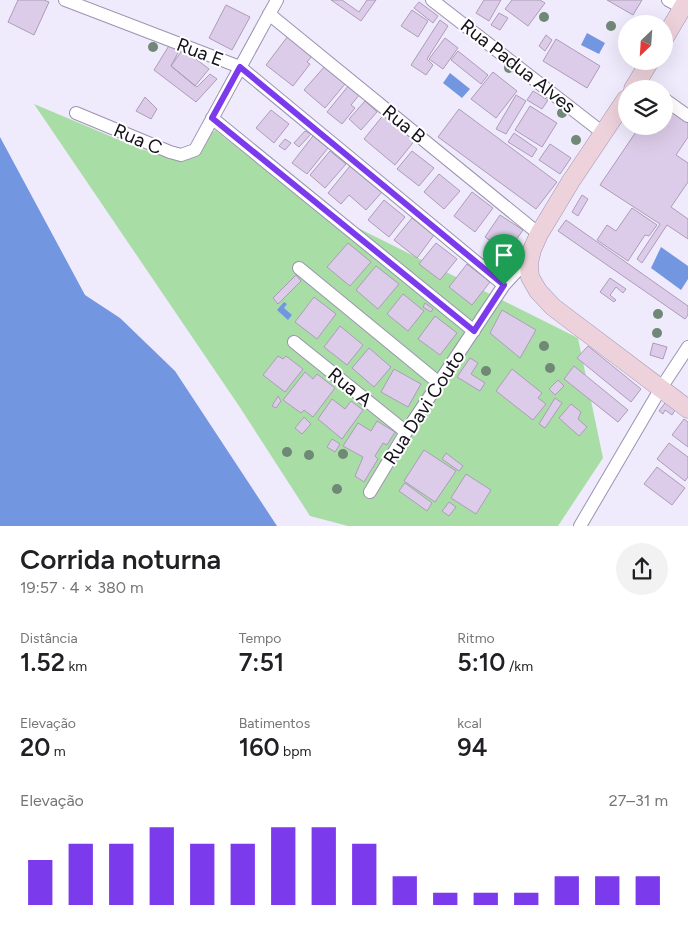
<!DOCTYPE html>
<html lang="pt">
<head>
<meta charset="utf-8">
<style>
	:root { --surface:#fff; --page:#f2f2f2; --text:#202124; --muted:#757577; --accent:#7c3aed }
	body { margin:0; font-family:Figtree,sans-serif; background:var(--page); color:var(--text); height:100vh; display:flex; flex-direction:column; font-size:19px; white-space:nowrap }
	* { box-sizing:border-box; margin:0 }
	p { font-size:16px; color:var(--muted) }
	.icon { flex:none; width:28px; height:28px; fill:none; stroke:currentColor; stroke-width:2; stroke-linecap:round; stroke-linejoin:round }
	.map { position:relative; height:526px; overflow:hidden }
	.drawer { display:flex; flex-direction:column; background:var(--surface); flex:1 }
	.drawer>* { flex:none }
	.needle { width:32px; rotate:205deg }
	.tools { position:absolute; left:618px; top:15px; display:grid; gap:10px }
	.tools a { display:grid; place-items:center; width:55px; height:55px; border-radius:50%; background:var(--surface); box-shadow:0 5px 20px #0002; font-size:25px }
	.pin { position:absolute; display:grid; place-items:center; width:42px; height:42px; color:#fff; margin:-51px -21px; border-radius:50% 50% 50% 0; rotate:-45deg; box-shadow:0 0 5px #0007 }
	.pin .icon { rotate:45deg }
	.round { display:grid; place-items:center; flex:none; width:52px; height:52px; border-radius:26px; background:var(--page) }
	.overview { display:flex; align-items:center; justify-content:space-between; height:85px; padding:0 20px }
	h1 { font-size:28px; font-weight:600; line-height:38px }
	.metrics { display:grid; grid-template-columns:repeat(3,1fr); gap:8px; height:85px; padding:5px 20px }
	.metrics div { display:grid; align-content:center }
	.metrics b { font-size:25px; font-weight:600 }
	.metrics small { font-size:14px; font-weight:400 }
	.metrics p { font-size:14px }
	.chart { height:140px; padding:10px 20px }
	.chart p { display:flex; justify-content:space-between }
	.chart svg { width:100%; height:90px; margin-top:5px; stroke:var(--accent); stroke-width:6 }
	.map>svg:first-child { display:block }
	.green { fill:#a9dda6 }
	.water { fill:#7396e1 }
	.building { fill:#ddcce9; stroke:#ac9cb8 }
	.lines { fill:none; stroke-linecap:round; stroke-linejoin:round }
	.street-casing { stroke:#9c93b0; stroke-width:14 }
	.secondary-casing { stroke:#9c93b0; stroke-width:19 }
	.street { stroke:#fff; stroke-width:12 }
	.secondary { stroke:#eed2db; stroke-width:18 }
	.tree { fill:#708876 }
	.route-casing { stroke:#fff; stroke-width:10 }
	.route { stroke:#7c3aed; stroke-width:6 }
	.labels { text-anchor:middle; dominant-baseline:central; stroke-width:4; stroke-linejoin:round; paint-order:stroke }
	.street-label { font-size:19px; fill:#14111b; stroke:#fff }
</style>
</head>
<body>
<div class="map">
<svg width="688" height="526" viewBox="0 0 688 526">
	<rect width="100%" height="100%" fill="#f0eafd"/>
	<path class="green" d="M34,104L141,149L183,160L215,130L310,204L578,338L603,458L558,526H348L310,516L239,406Z"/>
	<path class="water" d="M587,33L605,43L599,54L581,45Z
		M450,73L470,89L462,98L443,83Z
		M0,137L85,295L120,318L175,371L277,526H0Z
		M661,247L688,266V279L681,290L651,268Z
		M284,302L287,304L284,308L292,315L288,320L277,310Z"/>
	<path class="building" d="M18,0H44L49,2L34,35L8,22Z
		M331,0H342L359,12L367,0H376L361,21Z
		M484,0H501L489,21L476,13Z
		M512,0H540L545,3L528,26L505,9Z
		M607,0H642L633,15Z
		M419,2L438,16L433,23L414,8Z
		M226,5L250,17L232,50L209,38Z
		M412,10L428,21L418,37L401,26Z
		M499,13L508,18L500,30L491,25Z
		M440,20L448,26L427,59L433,65L426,75L411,65Z
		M546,35L552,40L545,51L539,46Z
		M288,36L313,55L307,62L310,64L293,86L266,65Z
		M445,38L458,48L443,69L429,59Z
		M556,39L600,66L587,88L543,61Z
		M170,44L180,49L171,66L197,87L210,74L217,79L196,102L154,70Z
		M183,49L209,69L195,86L171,66Z
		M458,51L488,75L481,84L451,60Z
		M325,66L345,84L325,108L304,90Z
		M493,72L517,91L496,118L471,99Z
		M349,85L360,94L351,105L355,108L342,124L327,112Z
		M533,91L548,100L542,109L527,100Z
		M516,95L526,101L506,134L496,129Z
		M145,97L157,109L151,119L136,111Z
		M365,101L377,112L361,130L349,119Z
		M664,102L688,118V137L676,155L688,163V182L671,207L688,219V239L667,225L642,263L637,259L660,224L600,185L640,126H664Z
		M530,106L557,123L542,147L515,130Z
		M459,109L557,182L536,209L438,137Z
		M271,110L289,124L274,143L256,128Z
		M385,113L416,139L395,165L364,139Z
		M305,131L311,134L299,147L294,143Z
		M514,133L537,149L532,157L508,142Z
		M313,136L328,148L307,174L292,163Z
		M285,139L291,143L285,150L279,146Z
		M550,144L571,158L560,174L539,160Z
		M330,151L346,164L325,188L310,175Z
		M412,151L434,168L419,186L397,169Z
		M350,166L382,192L366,210L349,195L341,204L328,193Z
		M439,174L460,191L444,209L424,192Z
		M472,192L493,208L475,232L454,216Z
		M582,195L588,199L578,216L572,212Z
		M384,200L405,217L389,237L368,220Z
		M632,208L657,225L649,236L645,235L628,261L597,240L607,225L616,231Z
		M500,215L523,230L507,253L485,237Z
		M412,218L434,235L417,258L394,240Z
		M566,220L688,306V315L685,319L558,231Z
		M348,243L371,262L350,286L327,267Z
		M436,243L457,259L440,280L419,264Z
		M467,264L490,282L472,305L449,287Z
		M376,266L399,284L378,309L356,290Z
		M296,275L301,281L278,304L273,298Z
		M610,278L626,289L623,293L616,287L610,295L616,300L614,302L600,292Z
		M403,294L424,311L408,331L387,314Z
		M314,297L336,314L317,339L295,322Z
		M425,303L433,309L431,312L423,307Z
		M502,310L536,330L520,358L490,333Z
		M435,316L457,333L440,355L418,339Z
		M340,326L363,345L347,365L324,347Z
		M653,343L667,347L663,359L650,355Z
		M588,346L641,389L631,402L577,358Z
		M369,348L391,367L374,387L352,368Z
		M278,356L283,359L286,356L303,369L285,392L263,375Z
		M470,358L478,363L471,374L485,383L480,391L457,377Z
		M574,366L628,410L618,422L564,379Z
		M394,369L421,384L408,407L381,392Z
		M512,369L542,393L538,398L546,404L533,420L496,391Z
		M305,372L313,379L317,374L335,388L313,417L304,410L301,413L283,400Z
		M558,380L564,386L555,395L549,389Z
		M278,396L281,401L276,408L272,406Z
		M555,398L562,403L545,428L539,424Z
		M332,399L345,409L351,401L363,410L342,439L318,419Z
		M665,403L675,410L672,415L665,410L663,414L659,411Z
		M571,404L581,412L578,419L587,427L579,436L559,418Z
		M304,417L311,424L302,434L295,428Z
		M684,419L688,422V447L672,435Z
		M377,421L395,432L387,445L383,443L375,456L378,459L364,482L355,476L363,457L343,446L358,423L371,431Z
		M332,439L340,444L335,452L327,447Z
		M669,443L688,457V477L685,481L657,459Z
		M424,450L456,471L435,502L404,481Z
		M446,453L463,466L459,471L442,459Z
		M657,467L685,488L672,505L644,484Z
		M466,474L491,490L476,514L451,498Z
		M405,483L432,503L427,511L399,491Z
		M449,502L456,507L449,516L442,511Z"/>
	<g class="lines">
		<g class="street-casing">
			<path id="street" d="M65,0L240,67L504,285
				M432,0L603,133
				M668,0L683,8
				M269,14L539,234
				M664,99L688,116
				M76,113L170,152L181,155L195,150L277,0
				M212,118L474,331
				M299,268L439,383
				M294,342L406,432
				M370,492L406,432L504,285L516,272L529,263
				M580,526L661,388L688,347"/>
		</g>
		<g class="secondary-casing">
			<path id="secondary" d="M664,39L687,0
				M633,89L650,61
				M626,99L571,181L539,234L532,250L529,263L530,277L538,291L553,307L688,409"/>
		</g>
		<use href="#street" class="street"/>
		<use href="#secondary" class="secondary"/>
	</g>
	<g class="tree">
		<circle cx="544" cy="17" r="5"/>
		<circle cx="611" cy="26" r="5"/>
		<circle cx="153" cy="47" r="5"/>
		<circle cx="509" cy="68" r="5"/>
		<circle cx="562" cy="113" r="5"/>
		<circle cx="576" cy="140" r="5"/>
		<circle cx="658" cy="314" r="5"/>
		<circle cx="657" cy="333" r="5"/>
		<circle cx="544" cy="346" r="5"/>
		<circle cx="550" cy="368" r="5"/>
		<circle cx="486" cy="371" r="5"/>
		<circle cx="287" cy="452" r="5"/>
		<circle cx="343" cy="454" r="5"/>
		<circle cx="309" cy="455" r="5"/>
		<circle cx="337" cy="489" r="5"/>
	</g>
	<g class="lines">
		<g class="route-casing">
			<path id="route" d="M240,67L504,285L474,331L212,118Z"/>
		</g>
		<use href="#route" class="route"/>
	</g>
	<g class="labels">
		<g class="street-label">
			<text transform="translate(200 52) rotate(21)">Rua E</text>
			<text transform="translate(518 66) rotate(38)">Rua Padua Alves</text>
			<text transform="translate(404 124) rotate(39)">Rua B</text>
			<text transform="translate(138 139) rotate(23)">Rua C</text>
			<text transform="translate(350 387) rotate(39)">Rua A</text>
			<text transform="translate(424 407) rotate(-57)">Rua Davi Couto</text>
		</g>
	</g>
</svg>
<div class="tools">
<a><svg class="needle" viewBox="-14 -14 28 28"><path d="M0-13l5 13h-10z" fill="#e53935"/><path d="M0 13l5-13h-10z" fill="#757577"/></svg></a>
<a><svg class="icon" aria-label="layers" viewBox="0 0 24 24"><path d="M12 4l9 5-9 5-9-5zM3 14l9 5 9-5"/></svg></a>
</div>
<div class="pin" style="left:504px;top:285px;background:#1e9e55"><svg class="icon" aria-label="arrive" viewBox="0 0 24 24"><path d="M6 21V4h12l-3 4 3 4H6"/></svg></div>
</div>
<section class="drawer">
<div class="overview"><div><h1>Corrida noturna</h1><p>19:57 · 4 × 380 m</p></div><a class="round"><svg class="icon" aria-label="share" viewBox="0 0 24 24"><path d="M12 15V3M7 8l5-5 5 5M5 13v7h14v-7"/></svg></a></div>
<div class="metrics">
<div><p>Distância</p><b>1.52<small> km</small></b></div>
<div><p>Tempo</p><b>7:51</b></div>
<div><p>Ritmo</p><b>5:10<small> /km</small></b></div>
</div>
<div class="metrics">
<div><p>Elevação</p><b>20<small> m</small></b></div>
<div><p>Batimentos</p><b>160<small> bpm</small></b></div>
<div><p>kcal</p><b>94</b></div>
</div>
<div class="chart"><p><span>Elevação</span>27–31 m</p>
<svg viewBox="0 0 160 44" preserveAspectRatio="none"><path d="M5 44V22M15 44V14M25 44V14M35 44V6M45 44V14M55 44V14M65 44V6M75 44V6M85 44V14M95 44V30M105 44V38M115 44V38M125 44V38M135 44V30M145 44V30M155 44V30"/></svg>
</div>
</section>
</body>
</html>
